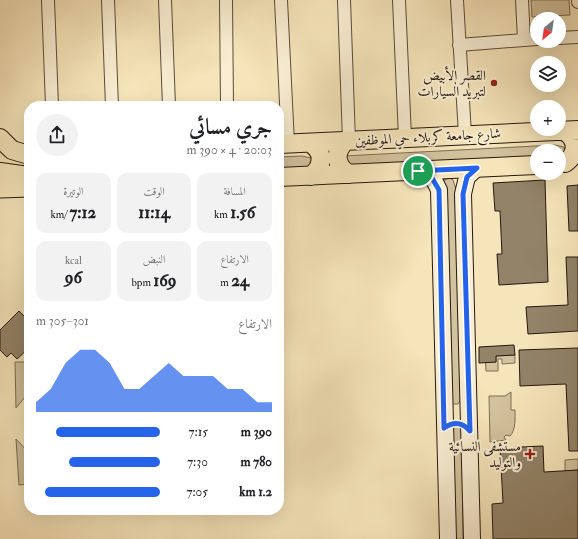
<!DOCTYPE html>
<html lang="ar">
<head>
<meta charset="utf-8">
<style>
	:root { --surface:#fff; --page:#f2f2f2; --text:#202124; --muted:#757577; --accent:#2563eb }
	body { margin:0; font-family:"IM FELL Double Pica",Amiri,serif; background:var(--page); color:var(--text); direction:rtl; height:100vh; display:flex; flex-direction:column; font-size:15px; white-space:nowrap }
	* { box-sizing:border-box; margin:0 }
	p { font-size:13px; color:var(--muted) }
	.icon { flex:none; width:22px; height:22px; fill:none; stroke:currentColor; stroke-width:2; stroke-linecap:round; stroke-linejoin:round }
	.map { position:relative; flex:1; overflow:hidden; direction:ltr }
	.side { position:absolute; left:24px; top:101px; width:260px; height:414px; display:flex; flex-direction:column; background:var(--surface); border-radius:16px; box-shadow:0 4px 16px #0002; direction:rtl }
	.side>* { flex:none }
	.needle { width:26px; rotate:209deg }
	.controls { position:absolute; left:530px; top:12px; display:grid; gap:8px }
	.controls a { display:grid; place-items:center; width:36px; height:36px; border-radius:50%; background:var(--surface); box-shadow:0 4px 16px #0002; font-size:20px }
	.pin { position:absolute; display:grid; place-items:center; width:34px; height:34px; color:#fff; margin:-17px; border:2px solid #fff; border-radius:50%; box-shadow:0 1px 4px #0007 }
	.round { display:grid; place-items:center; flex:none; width:42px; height:42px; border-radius:21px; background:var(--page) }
	.headline { display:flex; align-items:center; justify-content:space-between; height:68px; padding:0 12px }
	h1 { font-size:22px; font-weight:700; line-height:30px }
	.stats { display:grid; grid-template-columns:repeat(3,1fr); gap:6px; height:68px; padding:4px 12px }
	.stats div { display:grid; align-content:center; border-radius:10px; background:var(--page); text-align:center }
	.stats b { font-size:17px; font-weight:700 }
	.stats small { font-size:11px; font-weight:400 }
	.stats p { font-size:11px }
	.chart { height:112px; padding:8px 12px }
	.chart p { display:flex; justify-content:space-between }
	.chart svg { width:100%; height:72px; margin-top:4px; fill:var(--accent); opacity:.7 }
	ul { padding:0 12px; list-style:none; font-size:13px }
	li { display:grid; grid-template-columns:64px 48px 1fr; align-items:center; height:30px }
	li i { height:10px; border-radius:5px; background:var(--accent) }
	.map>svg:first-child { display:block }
	.green { fill:#d2c29d; stroke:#7c6d57 }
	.building { fill:#928369; stroke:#251811 }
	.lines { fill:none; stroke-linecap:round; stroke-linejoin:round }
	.minor-casing { stroke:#594b3b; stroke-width:14 }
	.secondary-casing { stroke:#251811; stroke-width:18 }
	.primary-casing { stroke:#251811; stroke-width:20 }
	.trunk-casing { stroke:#251811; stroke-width:21 }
	.minor { stroke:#f9eed2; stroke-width:12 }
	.secondary { stroke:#f9eed2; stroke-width:16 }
	.primary { stroke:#f6e5ba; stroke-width:18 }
	.trunk { stroke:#f6e5ba; stroke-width:19 }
	.route-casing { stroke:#fff; stroke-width:8 }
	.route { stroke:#2563eb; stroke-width:5 }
	.poi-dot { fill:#8f2418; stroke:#f9eed2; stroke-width:1.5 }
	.labels { text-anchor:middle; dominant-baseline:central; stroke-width:4; stroke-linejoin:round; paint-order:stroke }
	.poi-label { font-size:14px; fill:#251811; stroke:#f9eed2; text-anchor:end }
	.street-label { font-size:14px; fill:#251811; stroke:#f9eed2 }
</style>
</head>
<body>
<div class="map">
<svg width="578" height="539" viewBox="0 0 578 539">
	<rect width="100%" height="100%" fill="#f6e5ba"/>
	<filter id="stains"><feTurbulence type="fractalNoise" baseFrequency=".005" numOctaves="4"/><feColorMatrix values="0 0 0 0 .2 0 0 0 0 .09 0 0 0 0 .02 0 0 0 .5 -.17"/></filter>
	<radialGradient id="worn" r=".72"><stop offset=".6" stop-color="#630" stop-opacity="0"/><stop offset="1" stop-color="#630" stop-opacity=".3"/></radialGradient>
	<path class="green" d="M531,0H569L570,15L532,17Z
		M555,145L564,147L566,153L559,157V151H537V158L343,167V156Z
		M302,156L311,158L312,166L279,169V157Z
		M450,178L453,180L456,189L461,399L458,404H452L444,184V180Z
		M485,355L490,362H496V356L515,355V363L502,364V359H498V371H486Z
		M15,362H29V392L16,408Z
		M511,392V410H515C515,418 516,430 510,436L506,435L504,437L506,440L490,442L489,396H505Z
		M454,426L460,427L462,431L463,539H452V427Z
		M16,439L29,453V484L19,485Z
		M578,459V470L565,471V460Z"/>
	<path class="building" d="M545,180L548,282L499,285L497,254H502L500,211H495L493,183Z
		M578,185V231H569L567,186Z
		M566,257H578V331L528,334L526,307L568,305Z
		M19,311L29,321V348L17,359L11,353L7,357L0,350V330Z
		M514,345L515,355L496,356V362L479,363V347Z
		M578,348V451H569L566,384L520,386L519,350Z
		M543,446L544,472L578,470V539H493L492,504L503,503L500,448Z"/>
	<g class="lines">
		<g class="minor-casing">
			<path id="minor" d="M48,0L52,106
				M108,0L112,106
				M165,0L169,106
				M226,0L227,106
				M281,0L288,144
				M344,0L349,141
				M399,0L405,138
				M457,0L465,135
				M522,0L524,40
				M578,0V2
				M559,38L578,37
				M459,45L537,39"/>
		</g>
		<g class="secondary-casing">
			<path id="secondary" d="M419,171L434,180L439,190L448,539
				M472,539L463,194L467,177L477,168"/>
		</g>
		<g class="primary-casing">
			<path id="primary" d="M564,131C578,139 578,154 565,163
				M0,138L12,150L29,155
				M346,141C334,151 335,166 349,174
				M310,143C324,151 324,166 311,176
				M279,144L578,130
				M0,172L29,176
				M279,177L537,165"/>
		</g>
		<g class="trunk-casing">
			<path id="trunk" d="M0,188L29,187"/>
		</g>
		<use href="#minor" class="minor"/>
		<use href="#secondary" class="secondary"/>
		<use href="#primary" class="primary"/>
		<use href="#trunk" class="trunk"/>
	</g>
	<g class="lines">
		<g class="route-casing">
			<path id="route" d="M477,168L467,177L463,194L470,431C462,422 454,421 444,428L439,190L432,178L418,171Z"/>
		</g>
		<use href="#route" class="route"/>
	</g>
	<g class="poi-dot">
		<circle cx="494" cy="83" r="4"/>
		<path d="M528 448h4v4h4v4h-4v4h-4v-4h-4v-4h4z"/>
	</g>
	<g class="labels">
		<g class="poi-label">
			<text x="486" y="75">القصر الأبيض<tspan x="486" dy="16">لتبريد السيارات</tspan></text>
			<text x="521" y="446">مستشفى النسائية<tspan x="521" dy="16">والتوليد</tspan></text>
		</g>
		<g class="street-label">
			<text transform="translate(428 137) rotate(-3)">شارع جامعة كربلاء حي الموظفين</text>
		</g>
	</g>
	<rect width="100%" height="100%" filter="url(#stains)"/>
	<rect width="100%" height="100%" fill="url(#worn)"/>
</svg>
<div class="controls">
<a><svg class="needle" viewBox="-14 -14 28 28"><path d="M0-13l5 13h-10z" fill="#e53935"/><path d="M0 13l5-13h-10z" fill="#757577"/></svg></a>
<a><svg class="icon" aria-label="layers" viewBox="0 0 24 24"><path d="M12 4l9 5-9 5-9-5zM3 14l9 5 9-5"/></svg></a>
<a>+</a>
<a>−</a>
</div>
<div class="pin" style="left:418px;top:171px;background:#1e9e55"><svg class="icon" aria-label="arrive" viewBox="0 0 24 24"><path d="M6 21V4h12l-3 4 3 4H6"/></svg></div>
<section class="side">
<div class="headline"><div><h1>جري مسائي</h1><p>20:03 · 4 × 390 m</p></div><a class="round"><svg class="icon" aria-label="share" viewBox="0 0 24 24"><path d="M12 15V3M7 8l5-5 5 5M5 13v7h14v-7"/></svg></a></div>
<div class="stats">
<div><p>المسافة</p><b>1.56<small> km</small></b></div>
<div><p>الوقت</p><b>11:14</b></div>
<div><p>الوتيرة</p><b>7:12<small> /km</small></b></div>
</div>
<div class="stats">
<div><p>الارتفاع</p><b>24<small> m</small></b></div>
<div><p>النبض</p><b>169<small> bpm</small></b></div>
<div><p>kcal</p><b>96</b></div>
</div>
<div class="chart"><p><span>الارتفاع</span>301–305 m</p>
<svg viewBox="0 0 160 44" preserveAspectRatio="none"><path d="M0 44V38L10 30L20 14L30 6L40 6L50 14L60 30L70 30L80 22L90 14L100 22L110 22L120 22L130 30L140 30L150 38L160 38V44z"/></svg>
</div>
<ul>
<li><b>390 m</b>7:15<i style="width:84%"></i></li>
<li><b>780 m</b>7:30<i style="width:73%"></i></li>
<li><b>1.2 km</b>7:05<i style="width:93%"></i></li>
</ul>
</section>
</div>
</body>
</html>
